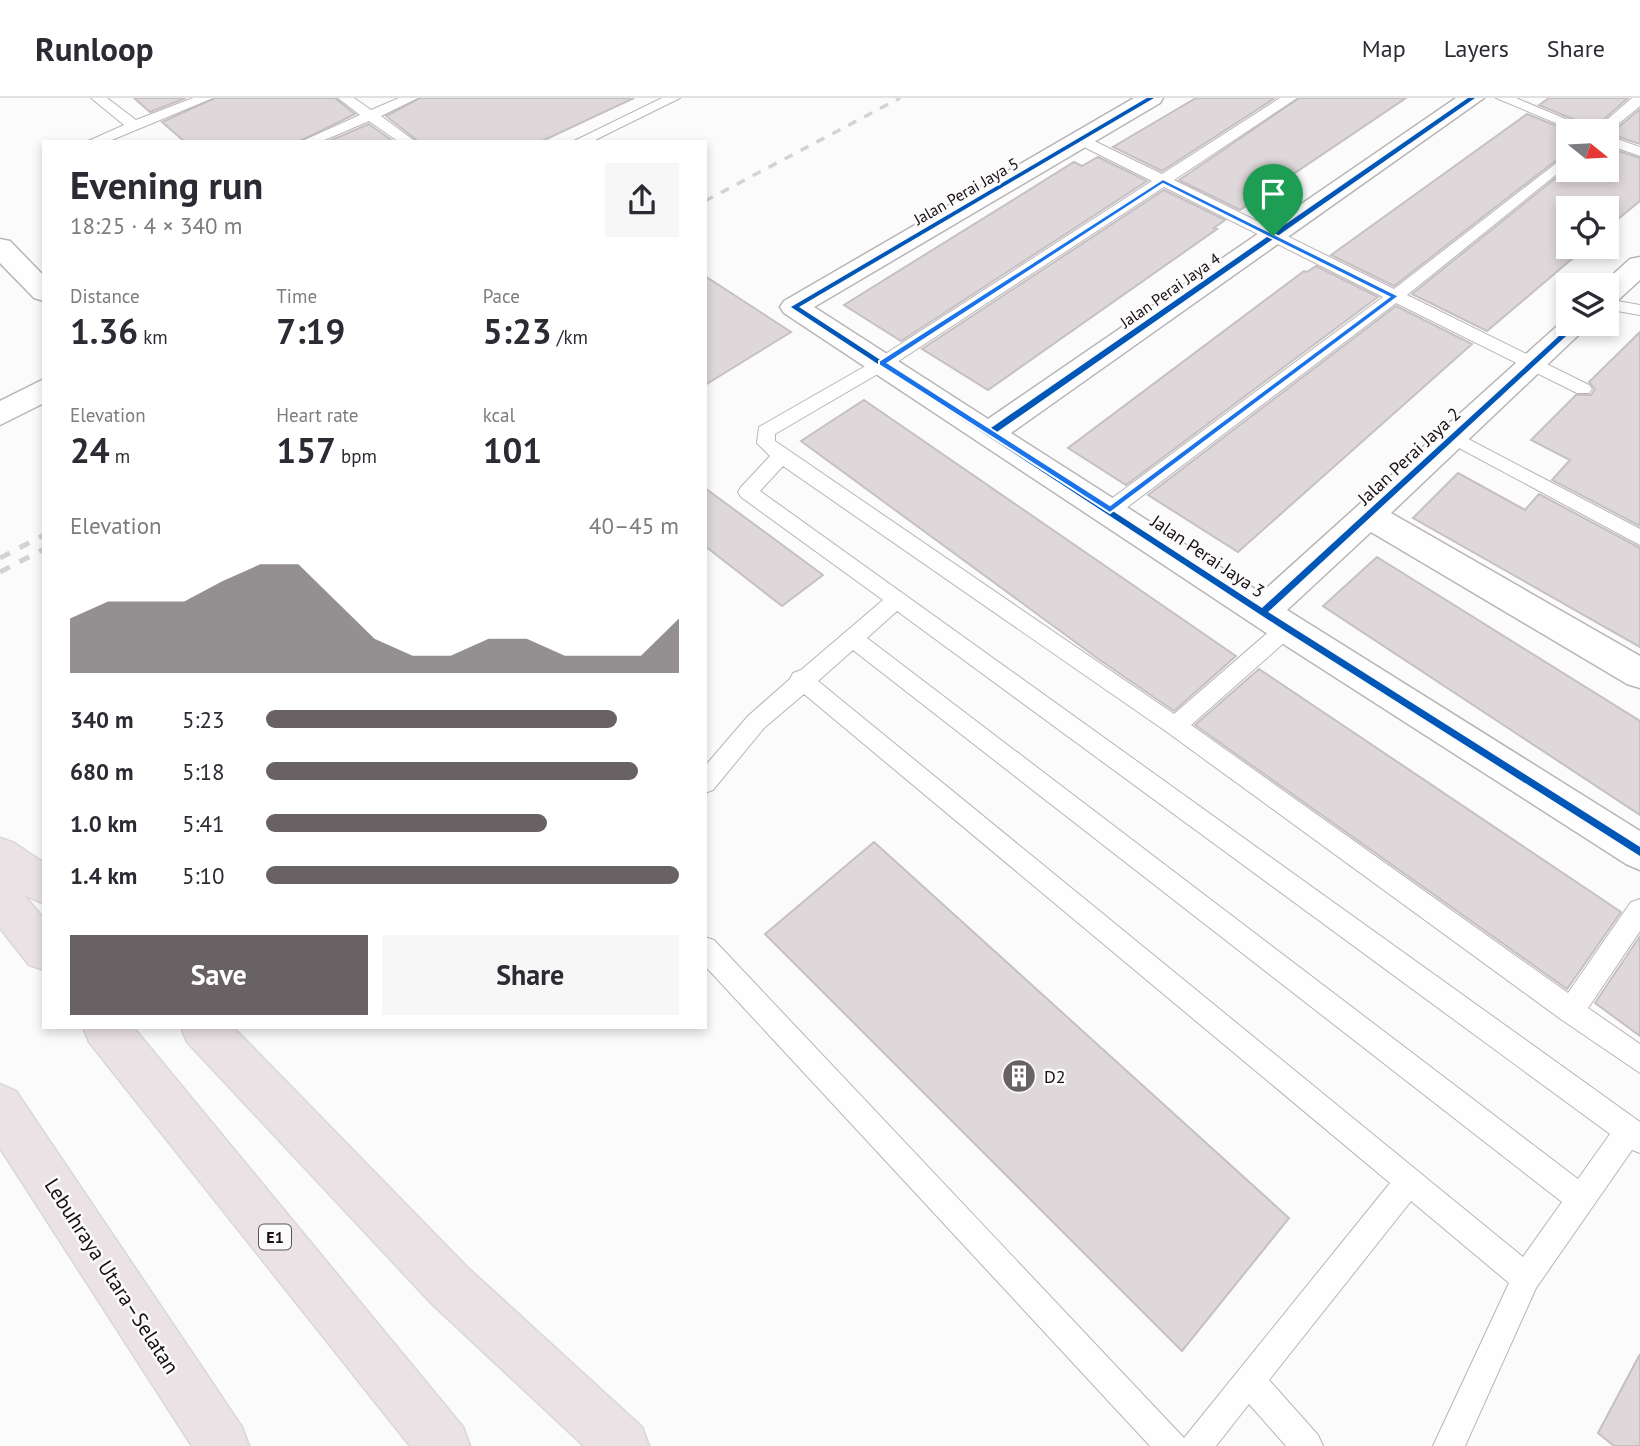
<!DOCTYPE html>
<html lang="en">
<head>
<meta charset="utf-8">
<style>
	:root { --surface:#fff; --page:#f7f7f7; --text:#2b2b33; --muted:#7c7c81; --line:#e1e1e2; --accent:#686264 }
	body { margin:0; font-family:"PT Sans",sans-serif; background:var(--page); color:var(--text); height:100vh; display:flex; flex-direction:column; font-size:26px; white-space:nowrap }
	* { box-sizing:border-box; margin:0 }
	p { font-size:23px; color:var(--muted) }
	.icon { flex:none; width:38px; height:38px; fill:none; stroke:currentColor; stroke-width:2; stroke-linecap:round; stroke-linejoin:round }
	.map { position:relative; flex:1; overflow:hidden }
	.drawer { position:absolute; left:42px; top:42px; width:665px; height:889px; display:flex; flex-direction:column; background:var(--surface); border-radius:0px; box-shadow:0 4px 10px #0003 }
	.drawer>* { flex:none }
	.needle { width:46px; rotate:108deg }
	.tools { position:absolute; left:1556px; top:21px; display:grid; gap:14px }
	.tools a { display:grid; place-items:center; width:63px; height:63px; border-radius:0px; background:var(--surface); box-shadow:0 4px 10px #0003; font-size:35px }
	.pin { position:absolute; display:grid; place-items:center; width:60px; height:60px; color:#fff; margin:-72px -30px; border-radius:50% 50% 50% 0; rotate:-45deg; box-shadow:0 0 7px #0007 }
	.pin .icon { rotate:45deg }
	.round { display:grid; place-items:center; flex:none; width:74px; height:74px; border-radius:0px; background:var(--page) }
	.head { display:flex; align-items:center; justify-content:space-between; height:119px; padding:0 28px }
	h1 { font-size:38px; font-weight:600; line-height:52px }
	.stats { display:grid; grid-template-columns:repeat(3,1fr); gap:10px; height:119px; padding:7px 28px }
	.stats div { display:grid; align-content:center }
	.stats b { font-size:35px; font-weight:600 }
	.stats small { font-size:19px; font-weight:400 }
	.stats p { font-size:19px }
	.chart { height:196px; padding:14px 28px }
	.chart p { display:flex; justify-content:space-between }
	.chart svg { width:100%; height:126px; margin-top:7px; fill:var(--accent); opacity:.7 }
	.primary-button { display:flex; gap:14px; margin-top:auto; padding:14px 28px }
	.primary-button a { flex:1; height:80px; border-radius:0px; background:var(--accent); color:#fff; font-size:28px; font-weight:600; line-height:80px; text-align:center }
	.primary-button a+a { background:var(--page); color:var(--text) }
	ul { padding:0 28px; list-style:none; font-size:23px }
	li { display:grid; grid-template-columns:112px 84px 1fr; align-items:center; height:52px }
	li i { height:18px; border-radius:9px; background:var(--accent) }
	header { display:flex; align-items:center; gap:42px; box-sizing:border-box; height:98px; padding:0 35px; background:var(--surface); border-bottom:2px solid var(--line) }
	header strong { font-size:33px }
	nav { display:flex; gap:38px; margin-inline-start:auto; font-size:24px }
	.map>svg:first-child { display:block }
	.building { fill:#dfd8db; stroke:#c6c0c3; stroke-width:2 }
	.lines { fill:none; stroke-linecap:round; stroke-linejoin:round }
	.service-casing { stroke:#bab4b6; stroke-width:2 }
	.minor-casing { stroke:#bab4b6; stroke-width:3 }
	.tertiary-casing { stroke:#bab4b6; stroke-width:3 }
	.motorway-casing { stroke:#d9d7d8; stroke-width:3 }
	.service { fill:#fefefe; fill-rule:evenodd }
	.minor { fill:#fefefe; fill-rule:evenodd }
	.tertiary { fill:#fefefe; fill-rule:evenodd }
	.motorway { fill:#ebe2e6; fill-rule:evenodd }
	.rail-far1 { stroke:#d3d3d3; stroke-width:3.5; stroke-dasharray:9 9; stroke-linecap:butt }
	.rail { stroke:#d3d3d3; stroke-width:5; stroke-dasharray:11 11; stroke-linecap:butt }
	.cycleway-casing { stroke:#fbfbfb; stroke-width:4 }
	.cycleway { fill:#0057b8; fill-rule:evenodd }
	.route { fill:#1a73e8; stroke:#fff; stroke-width:2; fill-rule:evenodd }
	.labels { text-anchor:middle; dominant-baseline:central; stroke-width:5; stroke-linejoin:round; paint-order:stroke }
	.far-street-label { font-size:16px; fill:#190f13; stroke:#fbfbfb }
	.shield { fill:#fbfbfb; stroke:#5d5659; stroke-width:2 }
	.shield-label { font-size:16px; font-weight:bold; fill:#190f13 }
	.street-label { font-size:18px; fill:#190f13; stroke:#fbfbfb }
	.poi-label { font-size:18px; fill:#190f13; stroke:#fbfbfb; text-anchor:start }
	.near-street-label { font-size:21px; fill:#190f13; stroke:#fbfbfb }
</style>
</head>
<body>
<header>
<strong>Runloop</strong>
<nav><a>Map</a><a>Layers</a><a>Share</a></nav>
</header>
<div class="map">
<svg width="1640" height="1348" viewBox="0 0 1640 1348">
	<rect width="100%" height="100%" fill="#fbfbfb"/>
	<path class="building" d="M134,0H186L150,14Z
		M215,0H335L355,16L298,44H185L162,24Z
		M420,0H634L540,44H419L386,18Z
		M1196,0H1275L1162,73L1113,49Z
		M1299,0H1406L1240,112L1179,82Z
		M1549,0H1628L1594,30L1539,7Z
		M1640,11V46L1610,36Z
		M1527,16L1569,33L1568,53L1394,188L1331,157Z
		M369,26L394,44H327Z
		M1606,49L1640,60V103L1606,131V110H1568V149H1586L1487,233L1412,196L1568,70L1606,72Z
		M1098,59L1147,83L901,243L844,207L1074,64L1082,68Z
		M1164,92L1225,122L1214,130L1217,131L988,292L922,251Z
		M1316,168L1378,199L1126,387L1068,350L1304,173L1307,174Z
		M705,178L791,234L705,287Z
		M1396,208L1472,246L1238,454L1148,397Z
		M1640,234V428L1552,382L1570,362L1531,342L1576,297H1591L1595,291L1589,284Z
		M864,302L1236,558L1174,613L1097,560L801,343Z
		M1458,375L1525,412L1539,396L1640,450V549L1413,420Z
		M705,390L823,477L782,508L705,448Z
		M1377,459L1640,623V717L1323,508Z
		M1259,571L1621,814L1567,891L1195,627Z
		M874,744L1289,1120L1182,1253L765,836Z
		M1640,838V938L1595,905Z
		M1640,1256V1348H1614L1598,1335Z"/>
	<g class="lines">
		<g class="service-casing">
			<path id="service" d="M91,0H107L136,22L193,0H213L107,44H86L124,27Z
				M338,0H354L371,12L399,0H418L381,18L416,44H399L369,23L320,44H300L360,17Z
				M662,0H680L591,44H572Z
				M1280,0H1297L1174,82L1394,191L1568,56V67L1407,197L1589,287L1592,291L1589,295H1577L1396,205L1117,417H1103L1100,412L1103,407L1383,199L1164,89L888,270L775,336V343L1174,616L1280,524H1294L1297,530L1294,536L1191,627L1568,895L1631,804L1640,801V833L1588,910L1640,946V975L1562,922L1167,634L783,368L760,393L1640,1024V1055L1632,1052L1536,1190L1465,1348H1433L1509,1185L1411,1103L1269,1282L1318,1337L1323,1348H1286L1249,1306L1216,1348H1150L705,868V839L714,842L1184,1340L1390,1085L804,596L764,630L713,692L705,695V668L748,618L790,581L793,575L801,572L883,502L741,399L738,394L741,389L770,358L757,345L759,329L876,262L1152,83L1076,45V39H1086L1162,76ZM897,513L1610,1036L1578,1081L867,540ZM853,552L1562,1104L1523,1159L818,583Z
				M1496,0H1516L1594,33L1632,0H1640V8L1606,36V33H1575Z
				M1606,37L1640,49V58L1606,46Z
				M1606,201L1640,207V217L1606,211Z
				M1453,333L1640,431V447L1446,343L1444,339Z"/>
		</g>
		<g class="minor-casing">
			<path id="minor" d="M1134,0H1163L1160,5L814,209L988,321L1456,0H1484L1011,335L1261,495L1566,220L1568,226H1590L1391,415L1640,558V590L1627,586L1371,434L1287,512L1640,733V772L1626,766L1274,540L784,215L780,209L784,203Z
				M1640,159V182L1616,204L1606,207V187H1601L1630,161Z"/>
		</g>
		<g class="tertiary-casing">
			<path id="tertiary" d="M0,141L10,143L44,178V203L34,200L0,165Z
				M44,281V305L0,327V303Z"/>
		</g>
		<g class="motorway-casing">
			<path id="motorway" d="M0,740L14,745L44,765V806L24,797L44,821V872L29,867L0,830Z
				M83,929H133L463,1329L470,1348H410L89,944Z
				M181,929H233L468,1170L642,1329L649,1348H584L432,1206L187,944Z
				M0,986L16,993L242,1329L249,1348H192L0,1050Z"/>
		</g>
		<use href="#service" class="service"/>
		<use href="#minor" class="minor"/>
		<use href="#tertiary" class="tertiary"/>
		<use href="#motorway" class="motorway"/>
		<path class="rail-far1" d="M705,103L900,0"/>
		<path class="rail" d="M0,460L44,437
			M0,474L44,451"/>
		<g class="cycleway-casing">
			<path id="cycleway" d="M1147,0H1154L799,209L988,332L1468,0H1475L994,336L1262,510L1572,226H1579L1268,514L1640,749V758L1284,532L791,209Z"/>
		</g>
		<use href="#cycleway" class="cycleway"/>
	</g>
	<path class="route" d="M1163,81L1399,198L1110,415L879,267V263ZM1163,86L1389,199L1110,407L888,265Z"/>
	<defs>
		<g id="building-disc" transform="scale(1.75)"><circle r="9.5" fill="#686264" stroke="#fbfbfb"/><path d="M-4-6H4V6H1V3H-1V6H-4ZM-2.5-4.3h1.7v1.8h-1.7ZM.8-4.3h1.7v1.8H.8ZM-2.5-1h1.7V.8h-1.7ZM.8-1h1.7V.8H.8Z" fill="#fff"/></g>
	</defs>
	<g fill-rule="evenodd">
		<use href="#building-disc" x="1019" y="978"/>
	</g>
	<g class="labels">
		<g class="far-street-label">
			<text transform="translate(966 93) rotate(-30)">Jalan Perai Jaya 5</text>
			<text transform="translate(1170 192) rotate(-35)">Jalan Perai Jaya 4</text>
		</g>
		<rect class="shield" x="259" y="1126.5" width="32" height="25" rx="5"/>
		<g class="shield-label">
			<text x="275" y="1139">E1</text>
		</g>
		<g class="street-label">
			<text transform="translate(1409 358) rotate(-43)">Jalan Perai Jaya 2</text>
			<text transform="translate(1208 458) rotate(34)">Jalan Perai Jaya 3</text>
		</g>
		<g class="poi-label">
			<text x="1044" y="978">D2</text>
		</g>
		<g class="near-street-label">
			<text transform="translate(112 1178) rotate(57)">Lebuhraya Utara–Selatan</text>
		</g>
	</g>
</svg>
<div class="tools">
<a><svg class="needle" viewBox="-14 -14 28 28"><path d="M0-13l5 13h-10z" fill="#e53935"/><path d="M0 13l5-13h-10z" fill="#7c7c81"/></svg></a>
<a><svg class="icon" aria-label="locate" viewBox="0 0 24 24"><circle cx="12" cy="12" r="6"/><path d="M12 2v4M12 18v4M2 12h4M18 12h4"/></svg></a>
<a><svg class="icon" aria-label="layers" viewBox="0 0 24 24"><path d="M12 4l9 5-9 5-9-5zM3 14l9 5 9-5"/></svg></a>
</div>
<div class="pin" style="left:1273px;top:138px;background:#1e9e55"><svg class="icon" aria-label="arrive" viewBox="0 0 24 24"><path d="M6 21V4h12l-3 4 3 4H6"/></svg></div>
<section class="drawer">
<div class="head"><div><h1>Evening run</h1><p>18:25 · 4 × 340 m</p></div><a class="round"><svg class="icon" aria-label="share" viewBox="0 0 24 24"><path d="M12 15V3M7 8l5-5 5 5M5 13v7h14v-7"/></svg></a></div>
<div class="stats">
<div><p>Distance</p><b>1.36<small> km</small></b></div>
<div><p>Time</p><b>7:19</b></div>
<div><p>Pace</p><b>5:23<small> /km</small></b></div>
</div>
<div class="stats">
<div><p>Elevation</p><b>24<small> m</small></b></div>
<div><p>Heart rate</p><b>157<small> bpm</small></b></div>
<div><p>kcal</p><b>101</b></div>
</div>
<div class="chart"><p><span>Elevation</span>40–45 m</p>
<svg viewBox="0 0 160 44" preserveAspectRatio="none"><path d="M0 44V25L10 19L20 19L30 19L40 12L50 6L60 6L70 19L80 32L90 38L100 38L110 32L120 32L130 38L140 38L150 38L160 25V44z"/></svg>
</div>
<ul>
<li><b>340 m</b>5:23<i style="width:85%"></i></li>
<li><b>680 m</b>5:18<i style="width:90%"></i></li>
<li><b>1.0 km</b>5:41<i style="width:68%"></i></li>
<li><b>1.4 km</b>5:10<i style="width:100%"></i></li>
</ul>
<div class="primary-button"><a>Save</a><a>Share</a></div>
</section>
</div>
</body>
</html>
